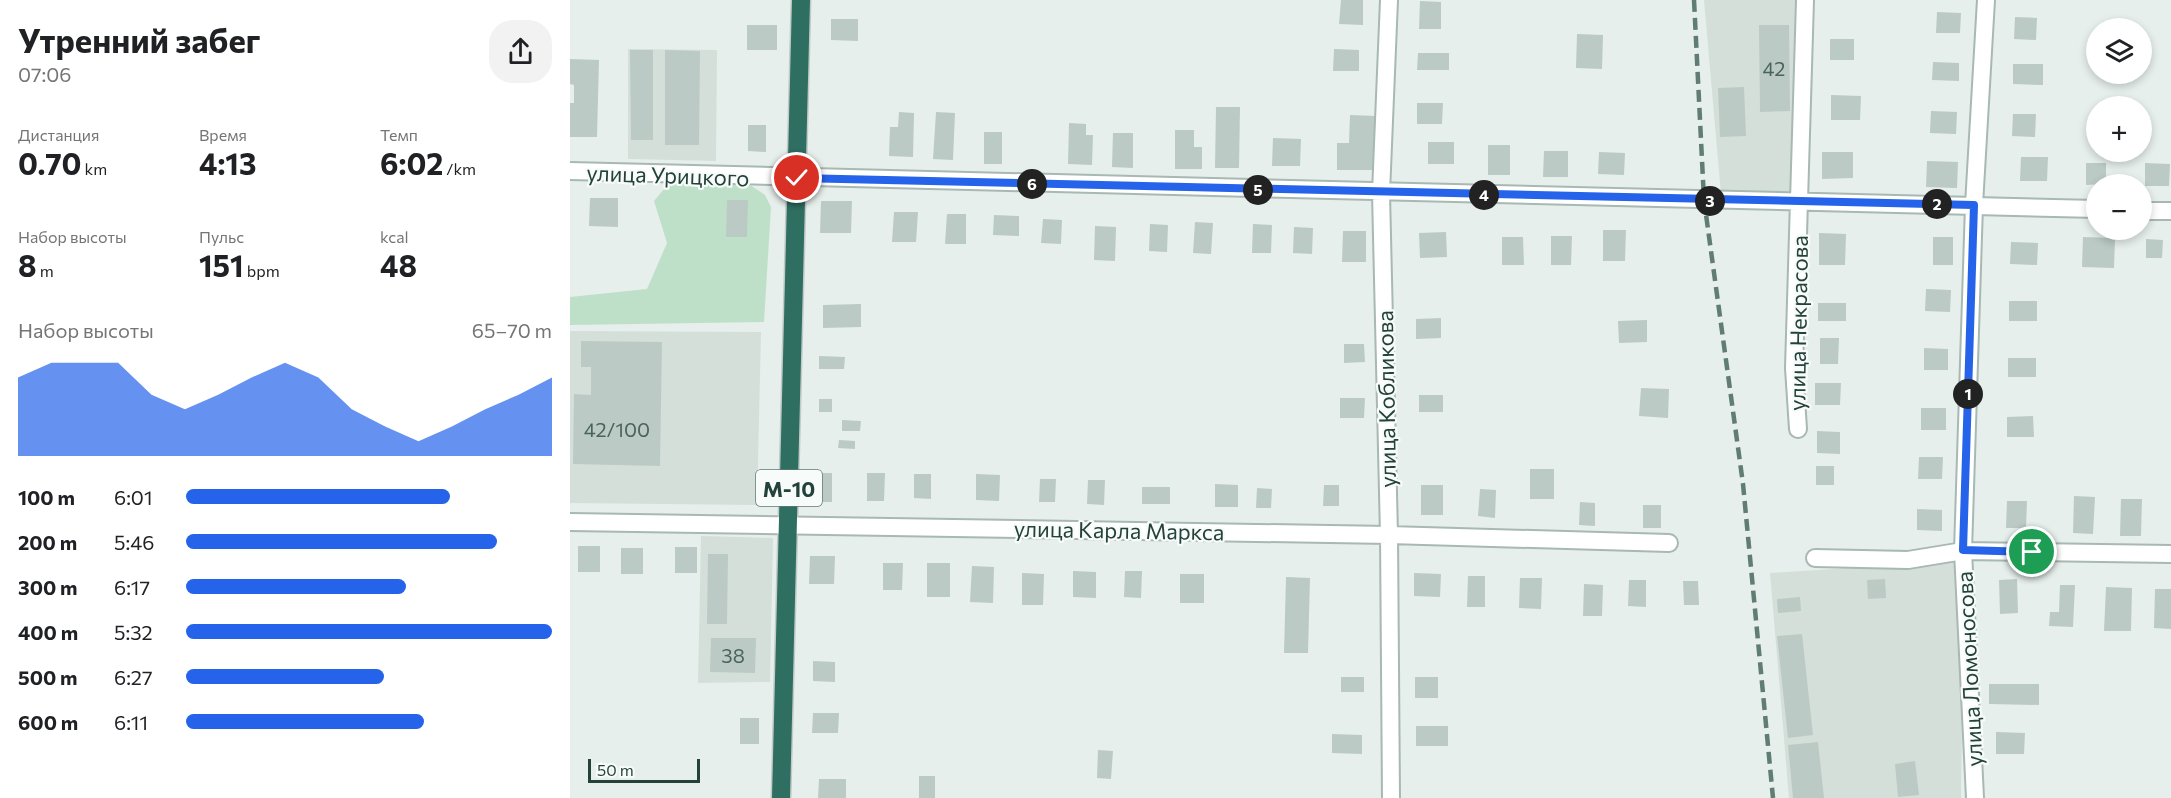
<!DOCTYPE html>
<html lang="ru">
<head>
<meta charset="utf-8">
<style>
	:root { --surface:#fff; --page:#f2f2f2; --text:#202124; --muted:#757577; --accent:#2563eb }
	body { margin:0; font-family:Commissioner,sans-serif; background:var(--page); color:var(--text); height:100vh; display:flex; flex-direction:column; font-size:22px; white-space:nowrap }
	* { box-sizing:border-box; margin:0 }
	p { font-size:20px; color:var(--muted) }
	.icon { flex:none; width:33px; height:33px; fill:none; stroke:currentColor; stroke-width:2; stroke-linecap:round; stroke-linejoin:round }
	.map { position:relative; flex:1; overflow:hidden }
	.details { display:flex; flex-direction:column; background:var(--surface); width:570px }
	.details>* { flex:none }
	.controls { position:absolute; left:1516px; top:18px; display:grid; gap:12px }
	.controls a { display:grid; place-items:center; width:66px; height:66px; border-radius:50%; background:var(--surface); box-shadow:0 3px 9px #0003; font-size:30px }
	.scale { position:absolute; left:18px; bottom:15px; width:112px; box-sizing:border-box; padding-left:6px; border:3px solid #24423a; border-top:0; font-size:16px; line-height:21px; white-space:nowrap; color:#24423a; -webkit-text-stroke:4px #f7fbf9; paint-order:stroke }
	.pin { position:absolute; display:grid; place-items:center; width:51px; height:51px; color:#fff; margin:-26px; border:3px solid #fff; border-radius:50%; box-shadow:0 2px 6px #0007 }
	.km { position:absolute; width:30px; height:30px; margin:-15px; border-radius:50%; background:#222; color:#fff; font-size:16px; line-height:30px; text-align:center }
	.round { display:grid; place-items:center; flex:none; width:63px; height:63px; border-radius:24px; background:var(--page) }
	.overview { display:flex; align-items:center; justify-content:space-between; height:102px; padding:0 18px }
	h1 { font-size:33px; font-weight:700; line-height:45px }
	.figures { display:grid; grid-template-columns:repeat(3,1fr); gap:9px; height:102px; padding:6px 18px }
	.figures div { display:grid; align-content:center }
	.figures b { font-size:30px; font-weight:700 }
	.figures small { font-size:16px; font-weight:400 }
	.figures p { font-size:16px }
	.chart { height:168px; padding:12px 18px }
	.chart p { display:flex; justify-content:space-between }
	.chart svg { width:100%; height:108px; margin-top:6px; fill:var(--accent); opacity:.7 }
	ul { padding:0 18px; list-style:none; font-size:20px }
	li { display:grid; grid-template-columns:96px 72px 1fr; align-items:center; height:45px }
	li i { height:15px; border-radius:8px; background:var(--accent) }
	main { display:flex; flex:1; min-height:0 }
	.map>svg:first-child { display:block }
	.built { fill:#d4dfda }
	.green { fill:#bfe0c8 }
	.building { fill:#bbcac4 }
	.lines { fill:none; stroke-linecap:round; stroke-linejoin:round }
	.minor-casing { stroke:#a8b8b2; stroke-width:20 }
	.highway-casing { stroke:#c2cac8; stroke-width:21 }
	.minor { stroke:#fff; stroke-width:16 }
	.highway { stroke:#2f6f62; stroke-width:18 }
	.rail { stroke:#5f7d75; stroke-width:4.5; stroke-dasharray:12 6; stroke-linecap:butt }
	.route-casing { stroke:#fff; stroke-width:12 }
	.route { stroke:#2563eb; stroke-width:8 }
	.labels { text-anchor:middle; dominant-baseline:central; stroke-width:4.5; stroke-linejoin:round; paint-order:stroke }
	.number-label { font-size:20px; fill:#4a645c }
	.shield { fill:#f7fbf9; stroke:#637a73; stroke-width:1.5 }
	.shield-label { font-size:21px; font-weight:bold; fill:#24423a }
	.street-label { font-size:22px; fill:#24423a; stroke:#f7fbf9 }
</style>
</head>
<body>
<main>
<section class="details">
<div class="overview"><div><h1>Утренний забег</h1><p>07:06</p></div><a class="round"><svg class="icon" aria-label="share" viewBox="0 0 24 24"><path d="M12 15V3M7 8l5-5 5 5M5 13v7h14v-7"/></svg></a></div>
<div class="figures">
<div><p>Дистанция</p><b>0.70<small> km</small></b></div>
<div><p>Время</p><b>4:13</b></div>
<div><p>Темп</p><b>6:02<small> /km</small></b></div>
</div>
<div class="figures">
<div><p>Набор высоты</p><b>8<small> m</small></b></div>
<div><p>Пульс</p><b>151<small> bpm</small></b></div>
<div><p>kcal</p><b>48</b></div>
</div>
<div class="chart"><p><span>Набор высоты</span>65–70 m</p>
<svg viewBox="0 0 160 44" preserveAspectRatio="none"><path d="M0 44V12L10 6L20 6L30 6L40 19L50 25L60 19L70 12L80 6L90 12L100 25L110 32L120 38L130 32L140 25L150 19L160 12V44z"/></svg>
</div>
<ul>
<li><b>100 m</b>6:01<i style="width:72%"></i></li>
<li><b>200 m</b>5:46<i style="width:85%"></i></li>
<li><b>300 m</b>6:17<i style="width:60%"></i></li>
<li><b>400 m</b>5:32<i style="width:100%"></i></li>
<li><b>500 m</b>6:27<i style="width:54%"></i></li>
<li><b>600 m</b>6:11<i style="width:65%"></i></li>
</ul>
</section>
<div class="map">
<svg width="1601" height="798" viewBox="0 0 1601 798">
	<rect width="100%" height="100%" fill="#e6efeb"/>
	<path class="built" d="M1134,0H1230L1227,194H1151Z
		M58,49L147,50L146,161L58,159Z
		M0,331L191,332L187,505L0,503Z
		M131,536L203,538L200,682L128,683Z
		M1394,561L1391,798H1219L1200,573Z"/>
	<path class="green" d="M100,182L180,185L195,195L201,207L194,322L0,325V297L77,289L97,243L84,201Z"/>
	<path class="building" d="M771,0H793V25L769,24Z
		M850,1L871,2V29H849Z
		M1367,12L1391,13L1390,33H1366Z
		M1445,17L1467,18L1466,40L1444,39Z
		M261,19H288V41L261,40Z
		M177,25H207V50H177Z
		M1189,25H1219L1220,111L1190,112Z
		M1007,34L1033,35L1032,69L1006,68Z
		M1260,39H1284V60H1260Z
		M764,49L789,50V71H763Z
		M60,50H83V140H61Z
		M95,50L130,51L129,145H95Z
		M848,53H879V70H847Z
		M0,59L29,60L27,137H0V103H4V85L0,84Z
		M1363,62L1389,63V81L1362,80Z
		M1443,64H1473V85L1443,84Z
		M1174,87L1176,136L1150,137L1148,88Z
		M1261,95L1291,96L1290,120H1261Z
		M847,103H873L872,124H847Z
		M646,107H670L669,168H645Z
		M1361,111L1387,112L1386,134L1360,133Z
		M329,112L344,113L343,157L319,156L320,127H328Z
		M366,112L385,113L383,160L363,159Z
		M1443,114H1466L1465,137L1442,136Z
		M780,115L806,116V170H767V143H779Z
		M499,123L516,124V135H523L522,165L498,164Z
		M178,125H196V152L178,151Z
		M605,130H624V147H632V169H605Z
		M414,132H432V164H414Z
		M543,133H563V168L542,167Z
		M703,138L731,139L730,166H702Z
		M858,142H884V164H858Z
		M918,145H940V175H918Z
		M974,151H998V177H973Z
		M1029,152L1055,153L1054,175L1028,174Z
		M1252,152H1283V178L1252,179Z
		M1451,157H1478L1477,181H1450Z
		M1357,161L1388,162L1387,188L1356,187Z
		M1516,163H1536V184L1516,185Z
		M1575,163L1600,164L1599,186H1575Z
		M20,198H48V227L19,226Z
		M157,200H178L177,237H156Z
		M251,201H282L281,233H250Z
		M324,212H348L346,242H322Z
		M377,214H396V244H375Z
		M424,215L449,216V236L423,235Z
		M473,219L492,220L491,244L471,243Z
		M625,222L643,223L641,254L623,253Z
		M580,224L598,225L597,252L579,251Z
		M683,224L702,225L701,253H682Z
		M525,226L546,227L545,261L524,260Z
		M724,227L743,228L742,254L723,253Z
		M1033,230H1056L1055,261H1033Z
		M773,231H796V262H772Z
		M876,232L877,257L850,258L849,233Z
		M1249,233L1276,234L1275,265H1249Z
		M981,236H1002L1001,265H981Z
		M932,237H953L954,265H932Z
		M1363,237H1383V265H1363Z
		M1513,237L1545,238L1544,268L1512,267Z
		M1576,239L1593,240L1592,258H1576Z
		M1441,242L1468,243L1467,265L1440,264Z
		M1356,289L1381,290L1380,312L1355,311Z
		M1439,301H1467V321H1439Z
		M1248,303H1276V321H1248Z
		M291,304V327L253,328V305Z
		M871,318V338L846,339V319Z
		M1077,320V342L1049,343L1048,321Z
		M1250,338H1269L1268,364H1250Z
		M11,341L92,342L90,466L3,464L4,394L21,395V367H11Z
		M774,344H794L795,362L774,363Z
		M1354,348L1378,349V370H1354Z
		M249,356L275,357L274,369H249Z
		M1438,358H1466V377H1438Z
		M1245,383H1271L1270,405H1245Z
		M1071,388L1099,389L1098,418L1069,416Z
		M849,395H873V412H849Z
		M770,398H795L794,418H770Z
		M249,399H262V412H249Z
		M1351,408H1376V430H1351Z
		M1463,416L1464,437H1437V417Z
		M272,420L291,421L290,431H272Z
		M1247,431L1270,432V454L1247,453Z
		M269,440L285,441V449L268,448Z
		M1349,457H1373L1372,479H1348Z
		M1246,466H1264V485H1246Z
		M960,469H984V499H960Z
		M245,473H262V502H246Z
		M297,473H315L314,501H297Z
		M344,474H361V499L344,498Z
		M406,474L430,475L429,501L406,500Z
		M470,479H486L485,502H469Z
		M518,480H535L534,505L517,504Z
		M645,484L668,485V507H645Z
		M754,485H769V506H753Z
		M851,485H873V515H851Z
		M572,487H600V504H572Z
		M687,488L702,489L701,508H686Z
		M910,489L926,490L925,518L908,516Z
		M1504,496L1525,497L1523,534L1503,533Z
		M1551,499H1572L1571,536H1550Z
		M1437,501H1457L1456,528H1436Z
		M1010,502L1025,503V526L1009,525Z
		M1073,505H1091V528H1073Z
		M1347,509L1372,510V531L1347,530Z
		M8,546H30V572H8Z
		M105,547H127V573H105Z
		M51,548H73V574H51Z
		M138,554H158L157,624H137Z
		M240,556H265L264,584H239Z
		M313,563H333L332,590H313Z
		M357,563H380V597H357Z
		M402,566L424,567L423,603L400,602Z
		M503,571L526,572V598L503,597Z
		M555,571H572L571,598L554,597Z
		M452,573L474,574L473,605H452Z
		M844,573L871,574L870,597L844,596Z
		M610,574H634V603H610Z
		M898,576H915V607H897Z
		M716,577L740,578L738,653H714Z
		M950,578H972L971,609L949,608Z
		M1315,579L1316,598L1298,599L1297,580Z
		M1447,579L1448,613L1430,614L1429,580Z
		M1059,580H1076V607L1058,606Z
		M1113,581H1128L1129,605H1114Z
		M1014,584L1033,585L1032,616H1013Z
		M1490,585H1505L1503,627L1479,626L1480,612H1489Z
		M1536,587L1562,588L1561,631H1534Z
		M1585,589H1601V629L1584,628Z
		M1230,597L1231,611L1208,613L1207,599Z
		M1232,634L1243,735L1218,738L1207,636Z
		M141,638H186L185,673L140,672Z
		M243,661L265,662V682L243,681Z
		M771,677H794V692H771Z
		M845,677H868V698H845Z
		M1419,684H1469V705L1419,704Z
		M243,713H269L268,733H242Z
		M170,718H189V744H170Z
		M846,726H878V746H846Z
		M1426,732L1455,733L1454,754H1426Z
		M762,734L792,735V754L762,753Z
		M1248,742L1254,798H1223L1218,745Z
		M528,750L543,751L541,779L527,778Z
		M1345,761L1349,795L1328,797L1325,764Z
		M349,776H365V798H349Z
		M249,779H276V798H248Z"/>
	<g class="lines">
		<g class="minor-casing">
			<path id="minor" d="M819,0L811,193L819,535L821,798
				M0,171L1527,209
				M1572,211H1601
				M1228,429L1224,368L1235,0
				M0,522L819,535L1099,543
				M1245,558L1338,560L1393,551L1601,554
				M1405,798L1393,551L1404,205L1416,0"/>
		</g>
		<g class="highway-casing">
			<path id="highway" d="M211,798L231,0"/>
		</g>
		<use href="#minor" class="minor"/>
		<use href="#highway" class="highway"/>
		<path class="rail" d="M1124,0L1134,200L1173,484L1203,798"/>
	</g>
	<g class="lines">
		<g class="route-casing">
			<path id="route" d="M227,178L1404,205L1393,550L1462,552"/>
		</g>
		<use href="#route" class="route"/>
	</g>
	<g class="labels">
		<g class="number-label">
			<text x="1204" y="68">42</text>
			<text x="47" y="429">42/100</text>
			<text x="163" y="655">38</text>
		</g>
		<rect class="shield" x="186" y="470" width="66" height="36" rx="4.5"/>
		<g class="shield-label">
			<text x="219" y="488">М-10</text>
		</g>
		<g class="street-label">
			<text transform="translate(98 175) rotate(2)">улица Урицкого</text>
			<text transform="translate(1228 323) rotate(-89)">улица Некрасова</text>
			<text transform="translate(816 399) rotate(-91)">улица Кобликова</text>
			<text transform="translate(549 530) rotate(1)">улица Карла Маркса</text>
			<text transform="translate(1399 669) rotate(-93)">улица Ломоносова</text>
		</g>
	</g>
</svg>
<div class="controls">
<a><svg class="icon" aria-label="layers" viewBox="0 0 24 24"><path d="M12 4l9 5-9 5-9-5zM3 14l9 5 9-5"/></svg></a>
<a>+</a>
<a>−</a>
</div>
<div class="scale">50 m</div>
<div class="pin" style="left:1462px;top:552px;background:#1e9e55"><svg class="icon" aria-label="arrive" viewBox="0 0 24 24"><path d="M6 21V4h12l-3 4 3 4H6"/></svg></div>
<div class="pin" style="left:227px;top:178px;background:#d93025"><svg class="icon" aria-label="check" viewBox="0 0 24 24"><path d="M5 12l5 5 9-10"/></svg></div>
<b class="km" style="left:1398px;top:394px">1</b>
<b class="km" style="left:1367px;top:204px">2</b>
<b class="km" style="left:1140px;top:201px">3</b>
<b class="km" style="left:914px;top:195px">4</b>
<b class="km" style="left:688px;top:190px">5</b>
<b class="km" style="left:462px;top:184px">6</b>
</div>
</main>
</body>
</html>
